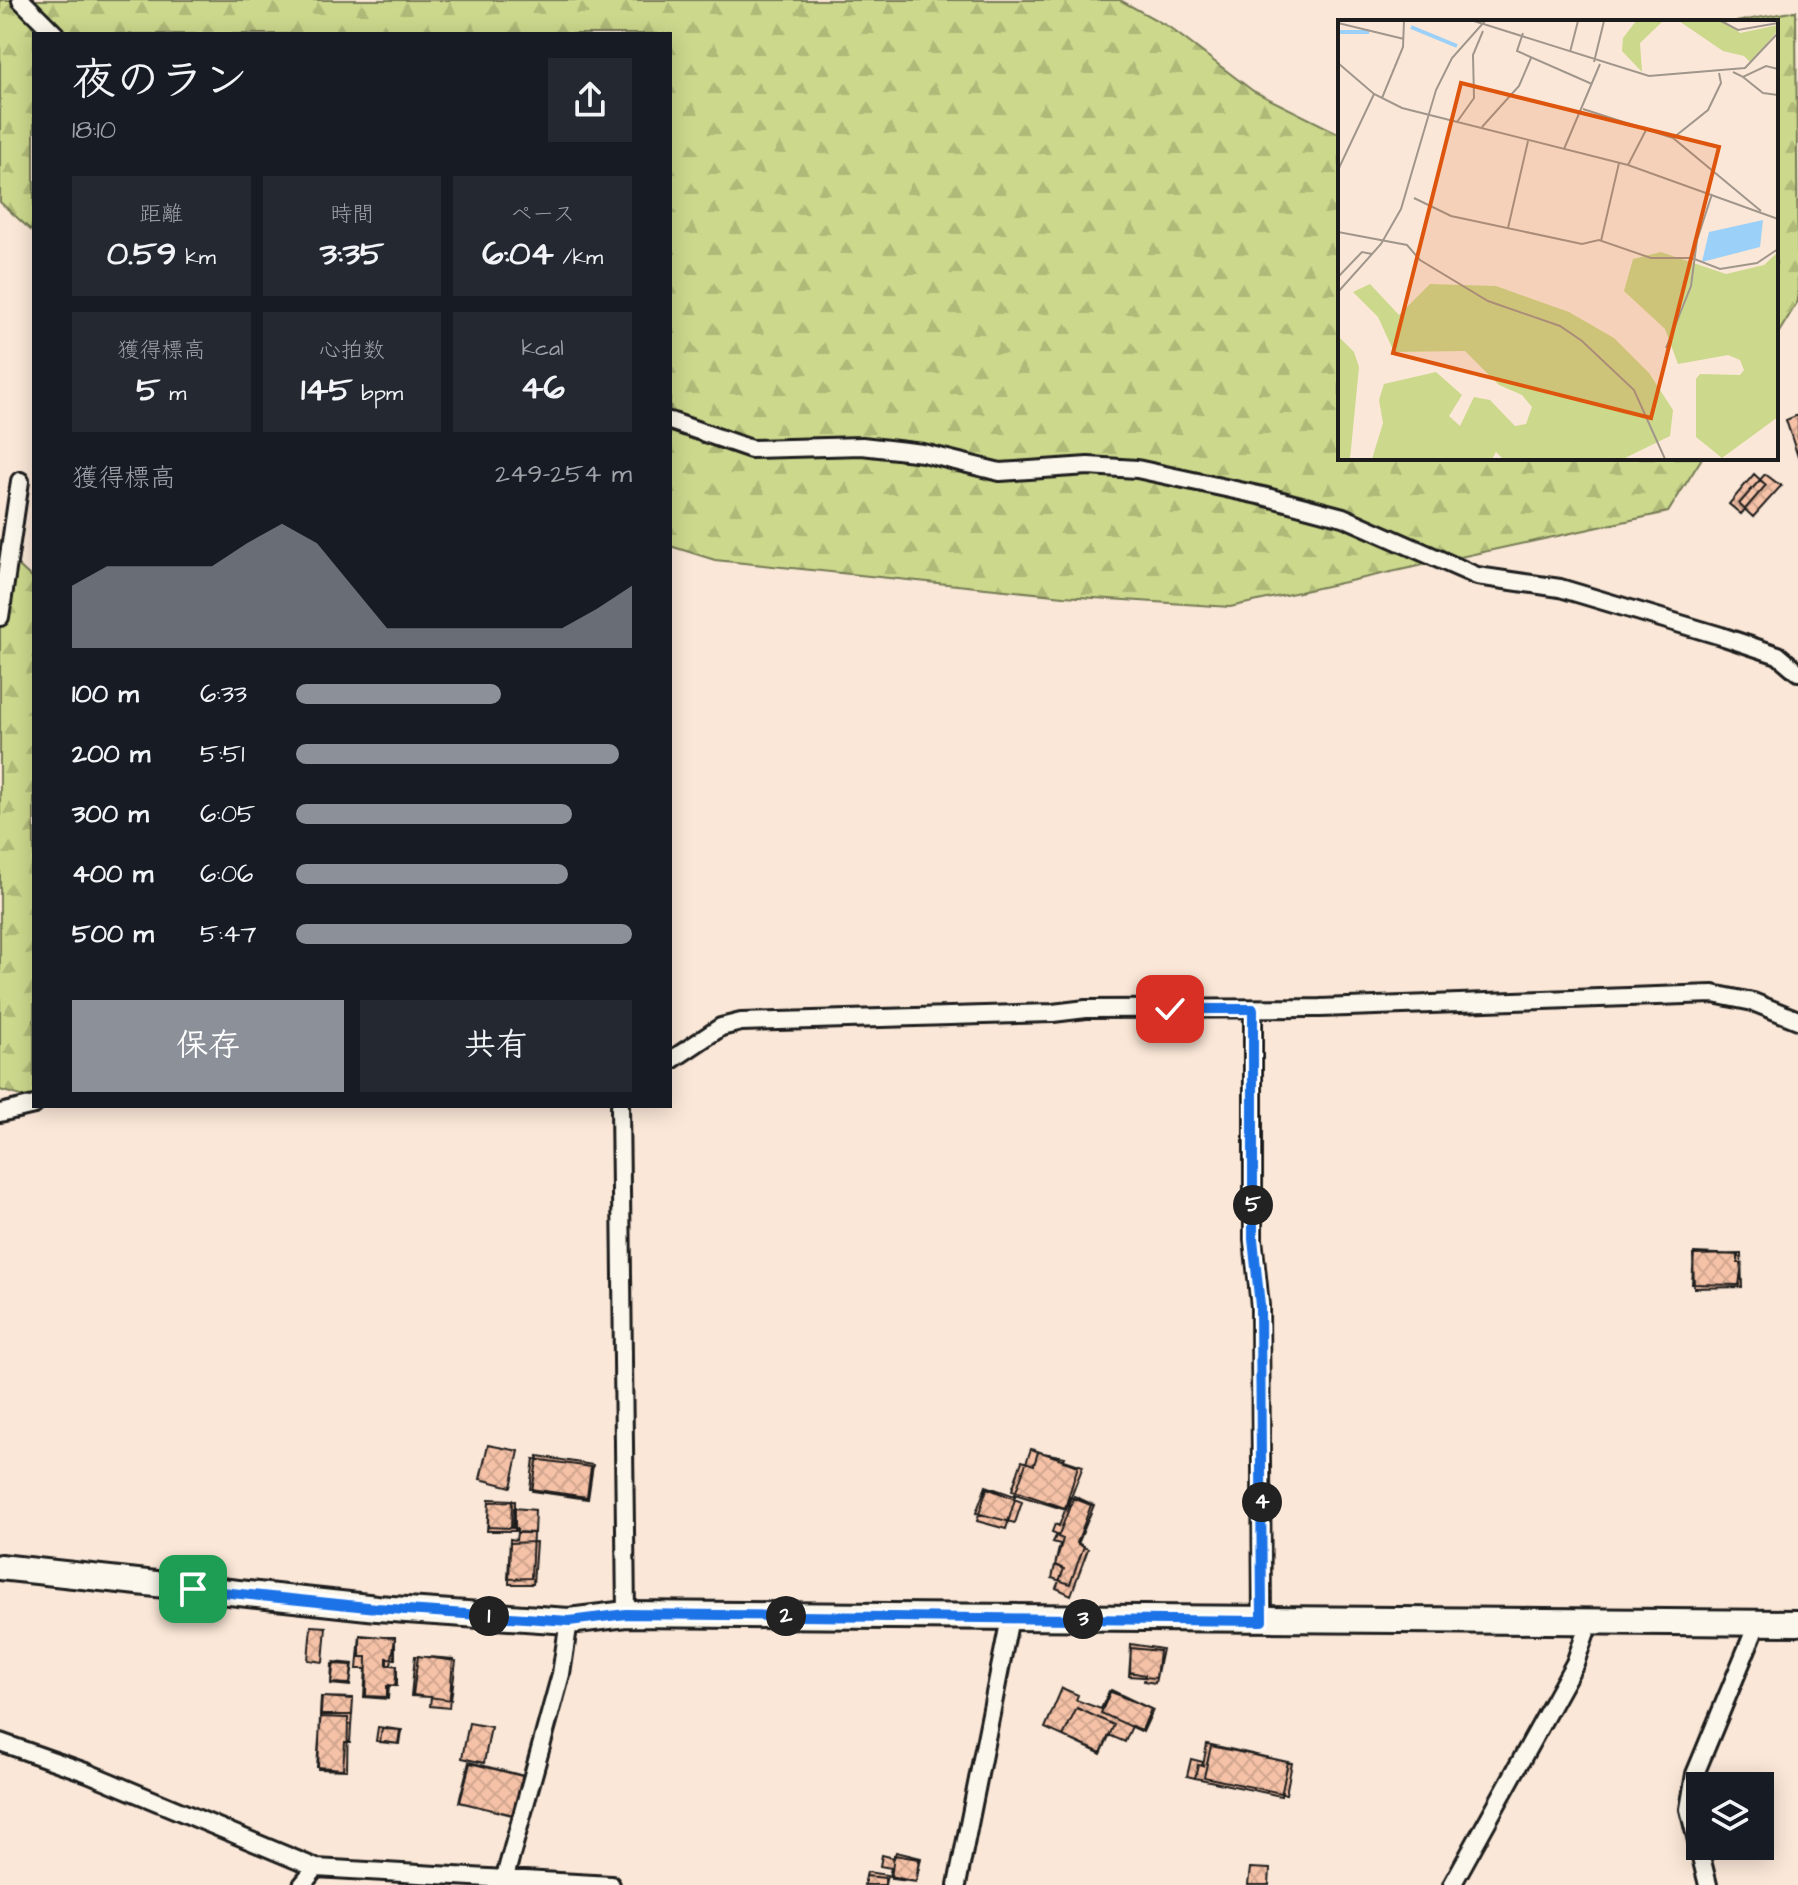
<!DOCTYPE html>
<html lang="ja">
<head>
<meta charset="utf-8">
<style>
	:root { --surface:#171b24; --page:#242831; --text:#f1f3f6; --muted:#9ea1a6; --accent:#8c9099 }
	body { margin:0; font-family:"Architects Daughter","Klee One",sans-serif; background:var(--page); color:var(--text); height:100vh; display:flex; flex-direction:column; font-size:30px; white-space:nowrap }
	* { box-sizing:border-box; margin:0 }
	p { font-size:26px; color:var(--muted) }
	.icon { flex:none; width:44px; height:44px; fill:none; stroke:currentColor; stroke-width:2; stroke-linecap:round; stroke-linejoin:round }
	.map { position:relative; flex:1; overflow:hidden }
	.side { position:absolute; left:32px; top:32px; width:640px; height:1076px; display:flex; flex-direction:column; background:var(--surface); border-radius:0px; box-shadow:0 4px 20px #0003 }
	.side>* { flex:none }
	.fabs { position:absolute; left:1686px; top:1772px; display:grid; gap:16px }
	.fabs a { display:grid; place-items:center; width:88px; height:88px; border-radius:0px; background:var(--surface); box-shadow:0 4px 20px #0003; font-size:40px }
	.pin { position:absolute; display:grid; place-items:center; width:68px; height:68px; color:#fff; margin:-34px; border-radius:16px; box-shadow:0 4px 12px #0006 }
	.km { position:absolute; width:40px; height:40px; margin:-20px; border-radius:50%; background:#222; color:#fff; font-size:22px; line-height:40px; text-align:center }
	.round { display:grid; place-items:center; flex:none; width:84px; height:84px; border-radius:0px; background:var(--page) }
	.summary { display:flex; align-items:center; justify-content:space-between; height:136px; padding:0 40px }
	h1 { font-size:44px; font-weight:800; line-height:60px }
	.figures { display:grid; grid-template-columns:repeat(3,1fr); gap:12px; height:136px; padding:8px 40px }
	.figures div { display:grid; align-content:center; border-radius:0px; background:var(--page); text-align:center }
	.figures b { font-size:34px; font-weight:800 }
	.figures small { font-size:22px; font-weight:400 }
	.figures p { font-size:22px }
	.chart { height:224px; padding:16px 40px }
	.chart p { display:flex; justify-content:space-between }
	.chart svg { width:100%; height:144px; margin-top:8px; fill:var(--accent); opacity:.7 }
	.button { display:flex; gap:16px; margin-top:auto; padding:16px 40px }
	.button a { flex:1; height:92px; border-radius:0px; background:var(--accent); color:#fff; font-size:32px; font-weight:800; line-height:92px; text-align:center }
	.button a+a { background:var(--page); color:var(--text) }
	ul { padding:0 40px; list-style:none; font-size:26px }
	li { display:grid; grid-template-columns:128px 96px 1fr; align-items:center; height:60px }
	li i { height:20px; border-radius:10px; background:var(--accent) }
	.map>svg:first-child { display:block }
	.forest { fill:url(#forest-firs); stroke:#747a54; stroke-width:2 }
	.building { fill:url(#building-cross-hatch); stroke:#1c1c1c; stroke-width:2 }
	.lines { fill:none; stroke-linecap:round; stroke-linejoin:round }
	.street-casing { stroke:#1c1c1c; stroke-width:22 }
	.secondary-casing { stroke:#1c1c1c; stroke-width:30 }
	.street { stroke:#fbf7ec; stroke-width:16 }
	.secondary { stroke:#fbf7ec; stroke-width:24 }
	.route-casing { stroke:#fff; stroke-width:16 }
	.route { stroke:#1a73e8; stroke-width:10 }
	.inset-river { fill:none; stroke:#9bd0f9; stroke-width:4 }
	.inset-road { fill:none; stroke:#a1968c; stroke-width:2 }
	.view { fill:#de560d; fill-opacity:0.15; stroke:#de560d; stroke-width:4 }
	.inset-edge { fill:none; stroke:#1c1c1c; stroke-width:4 }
</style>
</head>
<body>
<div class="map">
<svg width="1798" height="1885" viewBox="0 0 1798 1885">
	<defs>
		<pattern id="forest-firs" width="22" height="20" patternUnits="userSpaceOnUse" patternTransform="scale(2)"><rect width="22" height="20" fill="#ccd88c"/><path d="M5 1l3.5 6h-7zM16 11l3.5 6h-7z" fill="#afb978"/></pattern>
		<pattern id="building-cross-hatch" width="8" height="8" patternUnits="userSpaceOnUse" patternTransform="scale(2)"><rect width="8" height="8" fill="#f6c2a7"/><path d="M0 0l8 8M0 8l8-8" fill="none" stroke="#d2a68f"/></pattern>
	</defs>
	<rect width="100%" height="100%" fill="#fae7d7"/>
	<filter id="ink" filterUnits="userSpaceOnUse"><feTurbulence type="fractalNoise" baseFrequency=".0125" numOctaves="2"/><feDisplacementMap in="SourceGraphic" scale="16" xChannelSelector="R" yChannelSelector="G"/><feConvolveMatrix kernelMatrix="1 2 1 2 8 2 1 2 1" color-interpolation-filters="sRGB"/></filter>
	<g filter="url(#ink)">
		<path class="forest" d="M0,0H1120L1169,27L1253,91L1340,134V458H1702L1668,512L1230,607L1064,596L715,560L670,546V34H34V233L0,202Z
			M1796,11L1798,301L1776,337V22H1736Z
			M0,548L34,580V1100L0,1090Z"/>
		<path class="building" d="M1798,415V457L1786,420Z
			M1754,474L1766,485L1741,514L1729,504Z
			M1765,474L1781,486L1753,517L1739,504Z
			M1694,1253L1738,1255V1263H1742L1739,1285L1692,1284Z
			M1741,1254L1742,1287L1694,1288L1693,1255Z
			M488,1445L519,1451L511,1487L480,1479Z
			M1031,1449L1083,1466L1066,1510L1015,1494Z
			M1038,1452L1065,1457L1063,1461L1078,1466L1065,1508L1012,1490L1022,1461L1034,1465Z
			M538,1456L593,1465L588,1499L532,1491Z
			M534,1459L591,1467L587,1497L530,1489Z
			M986,1486L1015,1496L1014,1499L1022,1502L1015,1523L976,1513Z
			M987,1488L1015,1499L1006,1529L977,1521Z
			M1074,1496L1094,1505L1078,1544L1088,1549L1071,1595L1056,1588L1064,1569L1055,1565L1063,1539L1058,1537Z
			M1070,1497L1091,1505L1077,1543L1084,1546L1070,1584L1052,1578L1060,1544L1053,1542L1057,1534L1052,1532L1055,1524L1059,1526Z
			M489,1499L512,1500L511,1528L488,1527Z
			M515,1501V1531H487L489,1502Z
			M514,1508L535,1510L534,1533L517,1532V1528H513Z
			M517,1533H533L531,1578L508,1579L510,1539L516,1540Z
			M536,1542L533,1584H509L510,1543Z
			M311,1626L326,1627L323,1662L308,1660Z
			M360,1635L395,1638L391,1665L397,1666L395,1686L389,1685L388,1699L364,1697L366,1669H357Z
			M360,1636L395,1637V1659L387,1658V1665H397V1686H387V1697L366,1696L367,1657H360Z
			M1131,1644L1162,1649L1155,1683L1144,1681L1145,1675L1130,1672Z
			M1131,1648L1159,1651L1156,1678L1129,1676Z
			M415,1656L453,1659L449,1708L430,1706L431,1697L411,1696Z
			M418,1656L456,1661L451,1700L413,1695Z
			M334,1662L353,1664L350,1686L331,1684Z
			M332,1664L352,1665L350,1684L331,1683Z
			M1062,1688L1078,1695L1076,1700L1101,1709L1109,1691L1151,1709L1142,1730L1132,1726L1125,1742L1109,1735L1101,1753L1045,1728Z
			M1111,1690L1153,1710L1143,1732L1101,1713Z
			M321,1697L353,1698L352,1715H320Z
			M322,1697L353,1699L350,1742H345L343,1769L317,1767Z
			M1077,1708L1114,1725L1101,1754L1063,1736Z
			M320,1717L348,1718L347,1770L318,1769Z
			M469,1723L491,1727L484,1763L462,1758Z
			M378,1727L402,1730L400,1744L376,1741Z
			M382,1729L400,1730L398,1744L380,1742Z
			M1207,1744L1288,1762L1281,1796L1195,1778L1198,1765L1203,1766Z
			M1211,1746L1292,1763L1286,1794L1204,1777Z
			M1191,1759L1203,1762L1202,1766L1198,1765L1195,1778L1187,1776Z
			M469,1762L524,1776L514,1815L459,1802Z
			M470,1763L526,1777L516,1816L460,1802Z
			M896,1852L921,1858L916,1882L889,1876L891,1868L880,1866L882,1855L894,1858Z
			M894,1855L919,1859L916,1882L891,1879Z
			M1250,1868L1270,1869L1269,1885H1248Z
			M867,1872L887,1875L885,1885H864Z
			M866,1876L885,1878V1885H865Z"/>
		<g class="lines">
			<g class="street-casing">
				<path id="street" d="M21,0L55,34
					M670,421L751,449L862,446L923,453L1000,472L1088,466L1137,469L1263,496L1343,517L1477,576L1560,588L1721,636L1778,655L1798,672
					M0,617L20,481
					M1253,1009V1239L1260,1306L1262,1621
					M670,1061L721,1027L741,1022L1053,1013L1086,1009L1320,1008L1713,994L1753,1002L1798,1020
					M620,1106L626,1614
					M0,1113L34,1105
					M0,1742L88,1773L316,1868L611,1885
					M505,1877L561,1674L569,1621
					M302,1885L316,1868
					M957,1885L1010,1618
					M1452,1885L1575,1663L1589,1623
					M1708,1885L1689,1809L1695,1774L1758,1622"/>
			</g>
			<g class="secondary-casing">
				<path id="secondary" d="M0,1567L377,1608L569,1621L626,1614L1798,1623"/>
			</g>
			<use href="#street" class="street"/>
			<use href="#secondary" class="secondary"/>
		</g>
	</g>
	<g class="lines" filter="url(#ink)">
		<g class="route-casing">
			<path id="route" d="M193,1589L377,1608L569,1621L626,1614L1262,1621L1260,1306L1253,1239V1009H1170"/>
		</g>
		<use href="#route" class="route"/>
	</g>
	<g transform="translate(1338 20)">
		<rect width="440" height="440" fill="#fae7d7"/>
		<path d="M298,1H325L302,23L304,52L284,31L285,18ZM341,1H387L402,13L440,5V10L413,43L406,36L385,31ZM323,232L388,254L426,245L440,232V397L384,438L358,417V359L362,354L402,355L406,350L402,340L390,335L340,344L327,309L286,271L295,239ZM32,264L61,295L92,264L158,266L231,292L276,318L311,353L335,390L332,416L285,439H165L158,432L154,439H34L45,403L41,380L46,364L98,352L124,375L111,396L122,406L136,377L152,380L177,406L188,404L194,387L184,375L161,365L127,331L56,332L40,297L15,272ZM0,316L16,332L21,347L12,439H0Z" fill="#ccd88c"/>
		<path d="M425,200L422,227L364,242L371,212Z" fill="#9bd0f9"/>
		<path class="inset-river" d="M73,7L119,26M0,12H31"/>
		<path class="inset-road" d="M136,1L311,56L407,48L440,13M383,1L400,10L440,3M0,3L66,19M185,13L179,31L254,64M232,32L240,1M256,42L266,1M0,43L36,74L64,88L290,145L440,199M395,52L405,57L428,46L440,49M405,57L425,73L440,75M44,78L65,27L66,1M245,89L335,118L423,191M119,102L136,78L135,35L145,11M144,107L181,66L193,38M335,118L370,90L383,63L381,53M226,129L262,44M290,145L308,110M0,150L36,74M76,178L113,196L244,224L261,220L313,238H354L382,249L419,243L440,229M170,208L190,121M0,212L69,225L82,240L150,281L222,306L244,321L296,370L327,439M263,221L281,143M0,257L24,232L34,234M0,272L43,224L63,189L98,70L114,38L147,1M328,328L353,266L359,220L374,174"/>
		<path class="view" d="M123,63L381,127L313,398L55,333Z"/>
		<rect width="440" height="440" class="inset-edge"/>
	</g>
</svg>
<div class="fabs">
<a><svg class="icon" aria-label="layers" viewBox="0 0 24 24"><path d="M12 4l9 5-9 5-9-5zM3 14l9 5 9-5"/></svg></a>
</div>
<div class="pin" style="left:193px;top:1589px;background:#1e9e55"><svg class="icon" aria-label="arrive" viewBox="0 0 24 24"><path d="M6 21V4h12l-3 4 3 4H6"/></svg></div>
<div class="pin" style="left:1170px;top:1009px;background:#d93025"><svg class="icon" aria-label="check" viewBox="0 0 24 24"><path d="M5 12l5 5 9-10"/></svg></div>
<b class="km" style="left:489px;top:1616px">1</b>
<b class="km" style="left:786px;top:1616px">2</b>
<b class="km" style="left:1083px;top:1619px">3</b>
<b class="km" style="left:1262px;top:1502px">4</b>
<b class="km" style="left:1253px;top:1205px">5</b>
<section class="side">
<div class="summary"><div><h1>夜のラン</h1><p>18:10</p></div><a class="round"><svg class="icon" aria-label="share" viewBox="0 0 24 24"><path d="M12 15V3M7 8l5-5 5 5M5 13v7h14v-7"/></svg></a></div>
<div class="figures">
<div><p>距離</p><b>0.59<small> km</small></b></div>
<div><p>時間</p><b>3:35</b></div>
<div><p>ペース</p><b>6:04<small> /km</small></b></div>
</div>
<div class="figures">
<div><p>獲得標高</p><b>5<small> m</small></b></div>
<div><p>心拍数</p><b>145<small> bpm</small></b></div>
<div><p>kcal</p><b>46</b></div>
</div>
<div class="chart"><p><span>獲得標高</span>249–254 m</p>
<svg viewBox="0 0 160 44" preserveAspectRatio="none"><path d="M0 44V25L10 19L20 19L30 19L40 19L50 12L60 6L70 12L80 25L90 38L100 38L110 38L120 38L130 38L140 38L150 32L160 25V44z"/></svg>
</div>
<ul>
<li><b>100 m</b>6:33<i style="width:61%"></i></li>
<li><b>200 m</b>5:51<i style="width:96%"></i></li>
<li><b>300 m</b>6:05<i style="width:82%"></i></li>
<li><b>400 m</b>6:06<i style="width:81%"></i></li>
<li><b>500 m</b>5:47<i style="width:100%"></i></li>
</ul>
<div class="button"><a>保存</a><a>共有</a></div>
</section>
</div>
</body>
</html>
